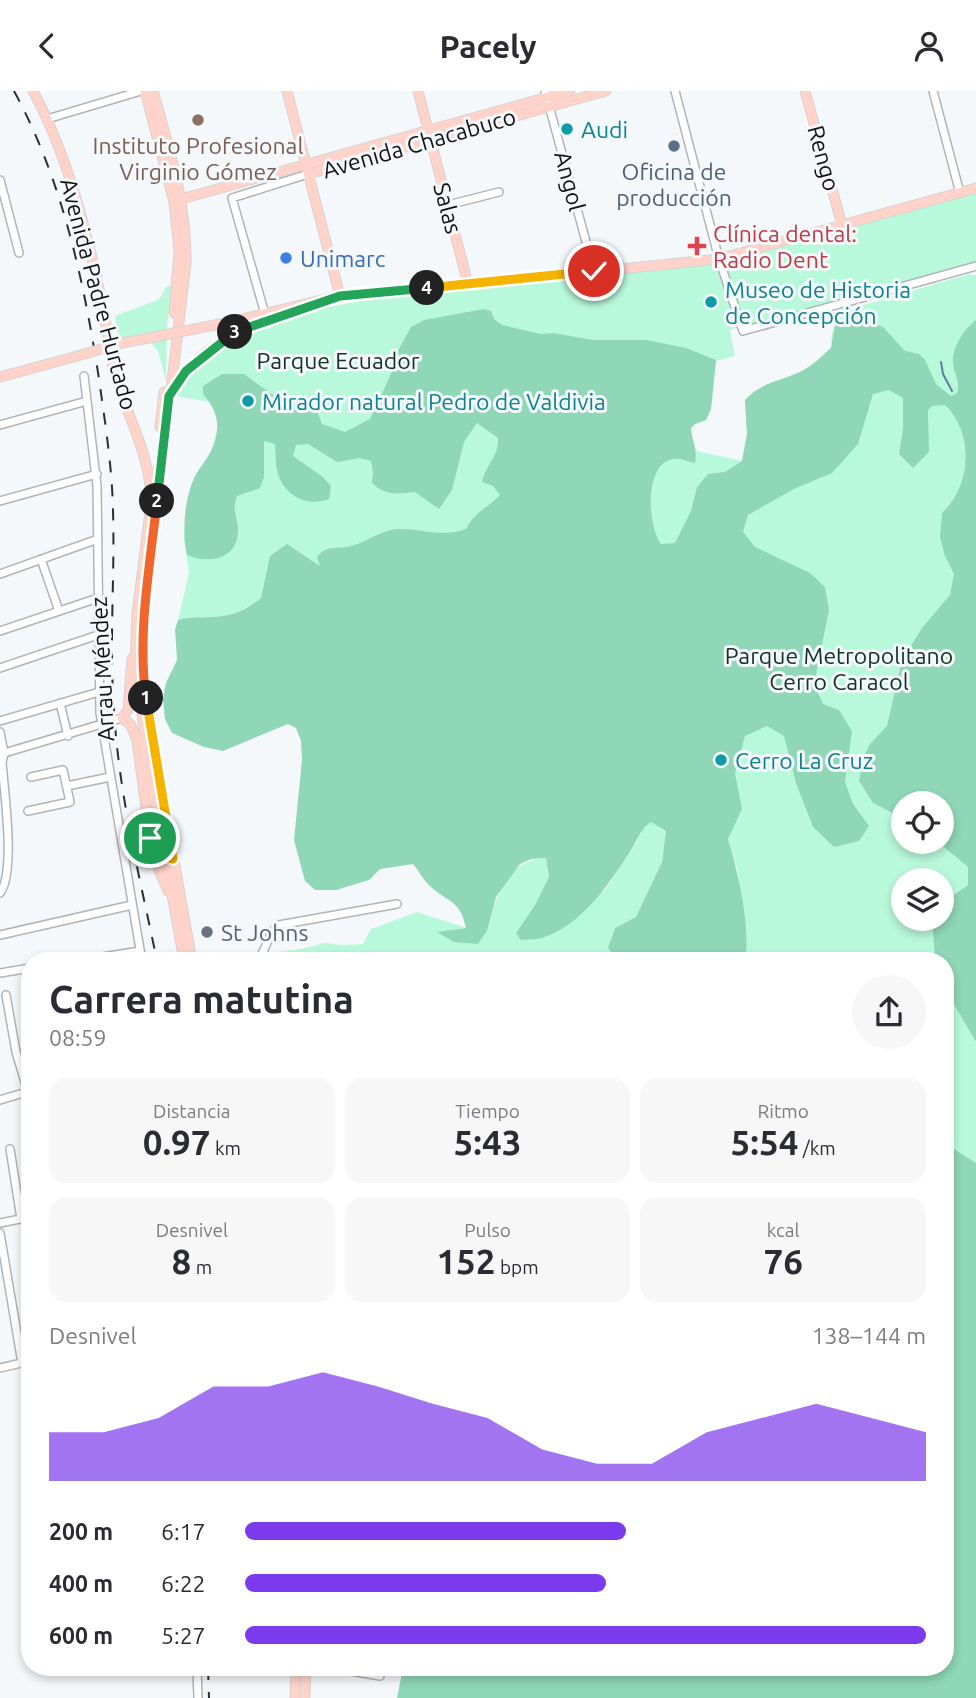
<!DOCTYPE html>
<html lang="es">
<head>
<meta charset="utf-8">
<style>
	:root { --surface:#fff; --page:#f7f7f7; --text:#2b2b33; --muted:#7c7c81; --accent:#7c3aed }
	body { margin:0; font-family:Ubuntu,sans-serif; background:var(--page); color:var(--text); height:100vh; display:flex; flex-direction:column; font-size:26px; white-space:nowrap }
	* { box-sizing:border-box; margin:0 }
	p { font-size:23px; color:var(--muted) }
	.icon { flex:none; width:38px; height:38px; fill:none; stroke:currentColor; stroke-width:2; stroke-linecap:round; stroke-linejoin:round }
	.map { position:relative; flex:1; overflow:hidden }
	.side { position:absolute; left:21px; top:861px; width:933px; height:724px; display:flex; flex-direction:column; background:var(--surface); border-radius:28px; box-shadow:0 4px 10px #0003 }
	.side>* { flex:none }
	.controls { position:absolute; left:891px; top:700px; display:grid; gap:14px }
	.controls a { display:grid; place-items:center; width:63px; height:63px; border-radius:50%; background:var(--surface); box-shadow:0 4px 10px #0003; font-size:35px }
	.pin { position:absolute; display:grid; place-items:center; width:60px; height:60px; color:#fff; margin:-30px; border:4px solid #fff; border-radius:50%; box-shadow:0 2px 7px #0007 }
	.km { position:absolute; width:35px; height:35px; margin:-18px; border-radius:50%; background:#222; color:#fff; font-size:19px; line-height:35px; text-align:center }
	.round { display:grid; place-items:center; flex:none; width:74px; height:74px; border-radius:37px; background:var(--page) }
	.headline { display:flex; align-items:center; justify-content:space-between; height:119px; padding:0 28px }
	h1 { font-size:38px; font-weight:700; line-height:52px }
	.figures { display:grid; grid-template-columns:repeat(3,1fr); gap:10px; height:119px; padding:7px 28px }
	.figures div { display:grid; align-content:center; border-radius:18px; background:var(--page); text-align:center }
	.figures b { font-size:35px; font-weight:700 }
	.figures small { font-size:19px; font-weight:400 }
	.figures p { font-size:19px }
	.chart { height:196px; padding:14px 28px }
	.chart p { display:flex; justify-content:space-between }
	.chart svg { width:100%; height:126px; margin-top:7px; fill:var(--accent); opacity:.7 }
	ul { padding:0 28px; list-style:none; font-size:23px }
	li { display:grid; grid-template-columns:112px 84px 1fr; align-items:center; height:52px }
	li i { height:18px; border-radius:9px; background:var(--accent) }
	header { display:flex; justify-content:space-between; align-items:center; height:91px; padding:0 28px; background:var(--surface); font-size:32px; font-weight:700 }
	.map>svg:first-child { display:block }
	.green { fill:#b9f9db; fill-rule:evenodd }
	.forest { fill:#8fd7b6 }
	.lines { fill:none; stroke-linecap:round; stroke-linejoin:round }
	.stream { stroke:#5c7e9f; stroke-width:2 }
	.minor-casing { stroke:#b1b3b7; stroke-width:10 }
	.major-casing { stroke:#d4d4d4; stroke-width:11 }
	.minor { stroke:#fff; stroke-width:7 }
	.major { stroke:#ffd3ca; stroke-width:9 }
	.rail { stroke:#2c2d2e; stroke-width:2; stroke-dasharray:12 12; stroke-linecap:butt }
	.major-bridge-casing { stroke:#d4d4d4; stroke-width:11; stroke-linecap:butt }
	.major-bridge { stroke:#ffd3ca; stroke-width:9 }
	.split-1-casing { stroke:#fff; stroke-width:14 }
	.split-2-casing { stroke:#fff; stroke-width:14 }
	.split-3-casing { stroke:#fff; stroke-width:14 }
	.split-4-casing { stroke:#fff; stroke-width:14 }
	.split-5-casing { stroke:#fff; stroke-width:14 }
	.split-1 { stroke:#f5b400; stroke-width:9 }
	.split-2 { stroke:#f0652b; stroke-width:9 }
	.split-3 { stroke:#22a559; stroke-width:9 }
	.split-4 { stroke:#22a559; stroke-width:9 }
	.split-5 { stroke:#f5b400; stroke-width:9 }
	.education-dot { fill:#8d6e63; stroke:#f5f8fb; stroke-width:2.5 }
	.culture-dot { fill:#0f9aa8; stroke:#f5f8fb; stroke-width:2.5 }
	.service-dot { fill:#5c6f8a; stroke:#f5f8fb; stroke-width:2.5 }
	.health-dot { fill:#e0444e; stroke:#f5f8fb; stroke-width:2.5 }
	.shop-dot { fill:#3f7fe0; stroke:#f5f8fb; stroke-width:2.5 }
	.worship-dot { fill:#6b7280; stroke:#f5f8fb; stroke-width:2.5 }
	.labels { text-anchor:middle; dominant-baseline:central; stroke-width:6; stroke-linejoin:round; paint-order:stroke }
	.culture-label { font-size:23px; fill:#0d838f; stroke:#f5f8fb; text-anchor:start }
	.street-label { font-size:23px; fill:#101112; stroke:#f5f8fb }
	.education-label { font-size:23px; fill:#785e54; stroke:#f5f8fb }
	.service-label { font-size:23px; fill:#4e5e75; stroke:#f5f8fb }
	.health-label { font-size:23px; fill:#be3a42; stroke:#f5f8fb; text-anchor:start }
	.shop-label { font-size:23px; fill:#366cbe; stroke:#f5f8fb; text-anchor:start }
	.park-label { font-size:23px; fill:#103124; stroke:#f5f8fb }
	.worship-label { font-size:23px; fill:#5b616d; stroke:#f5f8fb; text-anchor:start }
</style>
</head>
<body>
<header><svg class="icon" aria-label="back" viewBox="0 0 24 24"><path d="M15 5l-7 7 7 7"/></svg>Pacely<svg class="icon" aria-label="person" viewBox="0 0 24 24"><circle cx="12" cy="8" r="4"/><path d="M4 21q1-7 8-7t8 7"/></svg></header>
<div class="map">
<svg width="976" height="1607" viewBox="0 0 976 1607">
	<rect width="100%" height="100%" fill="#f5f8fb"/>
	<path class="green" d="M976,102V171L730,239L735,265L716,270L711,318L706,329L695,333L691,337L692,349L697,360L742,370L747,343L745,309C760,292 780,290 800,281C812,275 821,266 831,257L832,242L844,220L969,183L976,184V761L944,755L968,776V794L942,812V789H903V828H932L935,870H745L738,781L728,748L341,457H337L321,476L293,457L270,465L261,507L237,522L199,571L178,529L189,482L184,449L187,415L195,385L211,361L219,331L210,311L175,305C210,239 294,222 361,210L708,174ZM903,712H942V751H903Z
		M172,194L167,235L166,290L158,260L151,252L149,241L118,248L115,225L155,210L160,207L166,196Z
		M651,730L666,740L662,771L636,826L615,837L608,857L618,870H275L278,861L301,858L324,852L342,854L363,853L371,838L417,821L467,837L438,841L454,851L487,840C495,808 507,768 546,767L549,786L535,814L516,842L605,799L635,754L643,736Z
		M945,898L976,951V1072L945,1052Z"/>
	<path class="forest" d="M484,218L491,220L494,228L502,234L541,243L553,242L593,249H646L686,257L716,269L711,318L706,329L695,333L691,337C692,350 698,359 695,372C689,371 679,367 673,368C643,373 648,437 661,453L675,452L691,420L697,396L708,383L725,381L742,370L747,343L745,309C760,292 780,290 800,281C812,275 821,266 831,257L835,234L870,231L883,236L905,260L919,263L925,269L936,293L951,305C956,303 958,303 958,297C959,288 952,278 953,268C953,255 966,236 976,229V951L945,898V870H935L932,828H942V812L968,794V776L938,751H942V712H903V727L873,712L859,690L863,667L870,653L887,635L902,569L922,537L950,504L954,483L945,465L940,446L942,422C971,395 975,343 945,314L932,315L928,319L929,361L913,377L899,363L903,338V307L889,299L873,303L858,353L832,382L794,398L748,424L743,441L755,456L810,482L825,496L829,519L814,593L823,613L839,619L852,640L845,691L853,713L869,735L859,750L834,756L813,736L796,692L784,645L767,635L745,645L735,682L742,718L728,748C738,781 751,836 745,870H618L608,857L615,837L636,826L662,771L666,740L651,731C640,738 637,750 630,761C608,794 582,834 542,847C536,849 527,848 521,849L516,842L535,814L549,786L546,767L531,768L520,773L496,806L487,840L478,853L454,851L437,841L466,837C460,809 449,812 431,796C424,790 419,780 413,773L380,778L369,789L336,799H315L305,790L294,749L302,669L301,650L296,637L288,633L223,660L204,656L172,642L165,628L163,608L166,592L177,569L175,538L178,529C197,524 217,529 236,522C245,519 254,512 261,507L270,465L287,453L320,475L317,466C328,453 335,459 351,455C367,451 379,440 396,438C421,437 443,447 466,438C475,420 487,418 500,404L493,395L482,391C486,373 499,366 498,347L477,332L464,351L452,399L439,418L415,401C397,403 385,405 372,392L373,381L371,370L360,367L337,371L308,353L296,354L293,365L323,386L331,395L329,408C309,416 287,406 279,386C275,376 276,364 275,353L264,350V386L260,397L237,405C231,422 239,427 238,442C236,469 208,473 187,464C182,440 184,408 195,385C199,377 206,370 210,362C222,340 219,321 203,303V295L222,283H244L277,307L316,318L322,333L345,341L370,328L391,283L395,265L411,236L424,229Z
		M945,1052L976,1072V1607H397L403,1577H945Z"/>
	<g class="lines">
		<path class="stream" d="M941,271L943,283L952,300"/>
		<g class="minor-casing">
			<path id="minor" d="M545,0L594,180
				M675,0L719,168L743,240L976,175
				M933,0L960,102
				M47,28L141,0
				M0,89L19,162
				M448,114L499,101
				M265,223L232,107L308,83
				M84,285L97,395L100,622L142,870
				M0,334L87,310
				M0,410L97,383
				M41,468L59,520
				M0,483L98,448
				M0,540L98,507
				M0,577L98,544
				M60,612L68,645
				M0,630L99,601
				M0,641L4,663L2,671C4,700 16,781 0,802
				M1,663L122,627
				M67,695L110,686
				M28,720L70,711L63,679L31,686
				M0,844L132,814
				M77,870L140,860
				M256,870C269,859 265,843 279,834L397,813
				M0,882L30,877
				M6,904L16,961L28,1001
				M0,1009L30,1000
				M10,1058L21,1128
				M0,1132L30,1126
				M0,1142L22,1272
				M27,1271L30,1285
				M0,1277L30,1270
				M197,1577L198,1607
				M333,1577L380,1585"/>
		</g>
		<g class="major-casing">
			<path id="major" d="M33,0C67,63 86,137 101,207C107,231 108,256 114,280C125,320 146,355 150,396
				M145,0L174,111L179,160L174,222
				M153,0C169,57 187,112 186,172L143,536V580L147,619L192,870
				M287,0L340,205
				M418,0L468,193
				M805,0L842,134
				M308,83L606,0
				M178,109L570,0
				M230,231L330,207L719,168L976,97
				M122,252L149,247
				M0,286L74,266
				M172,300C200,253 245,236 295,221
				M160,336L164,301
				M155,381L137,523L135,573L151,687L184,870
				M132,568L128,619L122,627L131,634L137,650L150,746L159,779L168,800
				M295,1607L296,1577
				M305,1607L306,1577"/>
		</g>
		<use href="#minor" class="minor"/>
		<use href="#major" class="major"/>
		<path class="rail" d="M14,0C62,88 84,190 99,288C105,331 112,375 113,419C115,486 109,553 114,620C119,705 140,787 157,870
			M208,1577L209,1607"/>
		<g class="major-bridge-casing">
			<path id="major-bridge" d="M149,247L230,231
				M74,266L122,252"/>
		</g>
		<use href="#major-bridge" class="major-bridge"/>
	</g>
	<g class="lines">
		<g class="split-1-casing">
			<path id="split-1" d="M146,607L173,768L153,760L150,747"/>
		</g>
		<g class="split-2-casing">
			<path id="split-2" d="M146,607C137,542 150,475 157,410"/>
		</g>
		<g class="split-3-casing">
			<path id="split-3" d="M157,410L169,305L186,280L235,241"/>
		</g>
		<g class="split-4-casing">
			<path id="split-4" d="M235,241L340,205L427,197"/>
		</g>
		<g class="split-5-casing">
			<path id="split-5" d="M427,197L594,180"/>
		</g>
		<use href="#split-1" class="split-1"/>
		<use href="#split-2" class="split-2"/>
		<use href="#split-3" class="split-3"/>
		<use href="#split-4" class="split-4"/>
		<use href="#split-5" class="split-5"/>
	</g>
	<circle class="education-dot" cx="198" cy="29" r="7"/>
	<g class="culture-dot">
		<circle cx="567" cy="38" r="7"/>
		<circle cx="711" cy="211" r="7"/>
		<circle cx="248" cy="310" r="7"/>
		<circle cx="721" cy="669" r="7"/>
	</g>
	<circle class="service-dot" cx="674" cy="55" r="7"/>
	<path class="health-dot" d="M693.5 144.5h7v7h7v7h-7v7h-7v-7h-7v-7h7z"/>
	<circle class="shop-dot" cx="286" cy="167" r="7"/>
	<circle class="worship-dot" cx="207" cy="841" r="7"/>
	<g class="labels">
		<g class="culture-label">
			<text x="581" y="38">Audi</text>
			<text x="725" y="198">Museo de Historia<tspan x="725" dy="26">de Concepción</tspan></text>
			<text x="262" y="310">Mirador natural Pedro de Valdivia</text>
			<text x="735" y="669">Cerro La Cruz</text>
		</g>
		<g class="street-label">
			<text transform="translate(419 52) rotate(-16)">Avenida Chacabuco</text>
			<text transform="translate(824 67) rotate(75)">Rengo</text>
			<text transform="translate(570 90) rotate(75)">Angol</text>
			<text transform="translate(448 117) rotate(75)">Salas</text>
			<text transform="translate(99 203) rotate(75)">Avenida Padre Hurtado</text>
			<text transform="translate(102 578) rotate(-93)">Arrau Méndez</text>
		</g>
		<g class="education-label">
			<text x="198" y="54">Instituto Profesional<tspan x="198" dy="26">Virginio Gómez</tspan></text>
		</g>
		<g class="service-label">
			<text x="674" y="80">Oficina de<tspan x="674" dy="26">producción</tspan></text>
		</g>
		<g class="health-label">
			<text x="713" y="142">Clínica dental:<tspan x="713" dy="26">Radio Dent</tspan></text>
		</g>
		<g class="shop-label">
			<text x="300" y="167">Unimarc</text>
		</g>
		<g class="park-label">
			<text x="338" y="269">Parque Ecuador</text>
			<text x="839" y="564">Parque Metropolitano<tspan x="839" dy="26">Cerro Caracol</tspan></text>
		</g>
		<g class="worship-label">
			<text x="221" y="841">St Johns</text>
		</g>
	</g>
</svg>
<div class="controls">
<a><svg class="icon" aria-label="locate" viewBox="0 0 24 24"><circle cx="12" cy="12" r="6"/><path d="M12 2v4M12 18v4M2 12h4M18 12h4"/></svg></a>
<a><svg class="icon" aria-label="layers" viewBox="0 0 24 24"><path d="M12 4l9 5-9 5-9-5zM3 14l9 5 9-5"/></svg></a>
</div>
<div class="pin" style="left:150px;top:747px;background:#1e9e55"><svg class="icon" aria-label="arrive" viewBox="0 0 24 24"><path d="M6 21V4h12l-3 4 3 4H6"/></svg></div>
<div class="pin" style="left:594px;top:180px;background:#d93025"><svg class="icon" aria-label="check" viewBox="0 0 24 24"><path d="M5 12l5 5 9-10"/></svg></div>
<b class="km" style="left:146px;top:607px">1</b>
<b class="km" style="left:157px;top:410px">2</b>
<b class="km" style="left:235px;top:241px">3</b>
<b class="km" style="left:427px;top:197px">4</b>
<section class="side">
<div class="headline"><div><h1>Carrera matutina</h1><p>08:59</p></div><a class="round"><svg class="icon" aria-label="share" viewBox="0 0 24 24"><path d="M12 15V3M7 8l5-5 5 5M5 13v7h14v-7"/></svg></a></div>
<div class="figures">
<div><p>Distancia</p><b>0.97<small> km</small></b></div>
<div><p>Tiempo</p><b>5:43</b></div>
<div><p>Ritmo</p><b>5:54<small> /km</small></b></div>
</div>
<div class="figures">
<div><p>Desnivel</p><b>8<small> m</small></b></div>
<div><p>Pulso</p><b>152<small> bpm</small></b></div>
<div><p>kcal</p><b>76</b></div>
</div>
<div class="chart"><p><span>Desnivel</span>138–144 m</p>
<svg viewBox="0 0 160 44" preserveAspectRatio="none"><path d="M0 44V27L10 27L20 22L30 11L40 11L50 6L60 11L70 17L80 22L90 33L100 38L110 38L120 27L130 22L140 17L150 22L160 27V44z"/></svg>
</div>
<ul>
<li><b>200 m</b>6:17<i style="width:56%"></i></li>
<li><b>400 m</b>6:22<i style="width:53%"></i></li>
<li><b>600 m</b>5:27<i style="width:100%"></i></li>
</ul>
</section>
</div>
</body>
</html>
